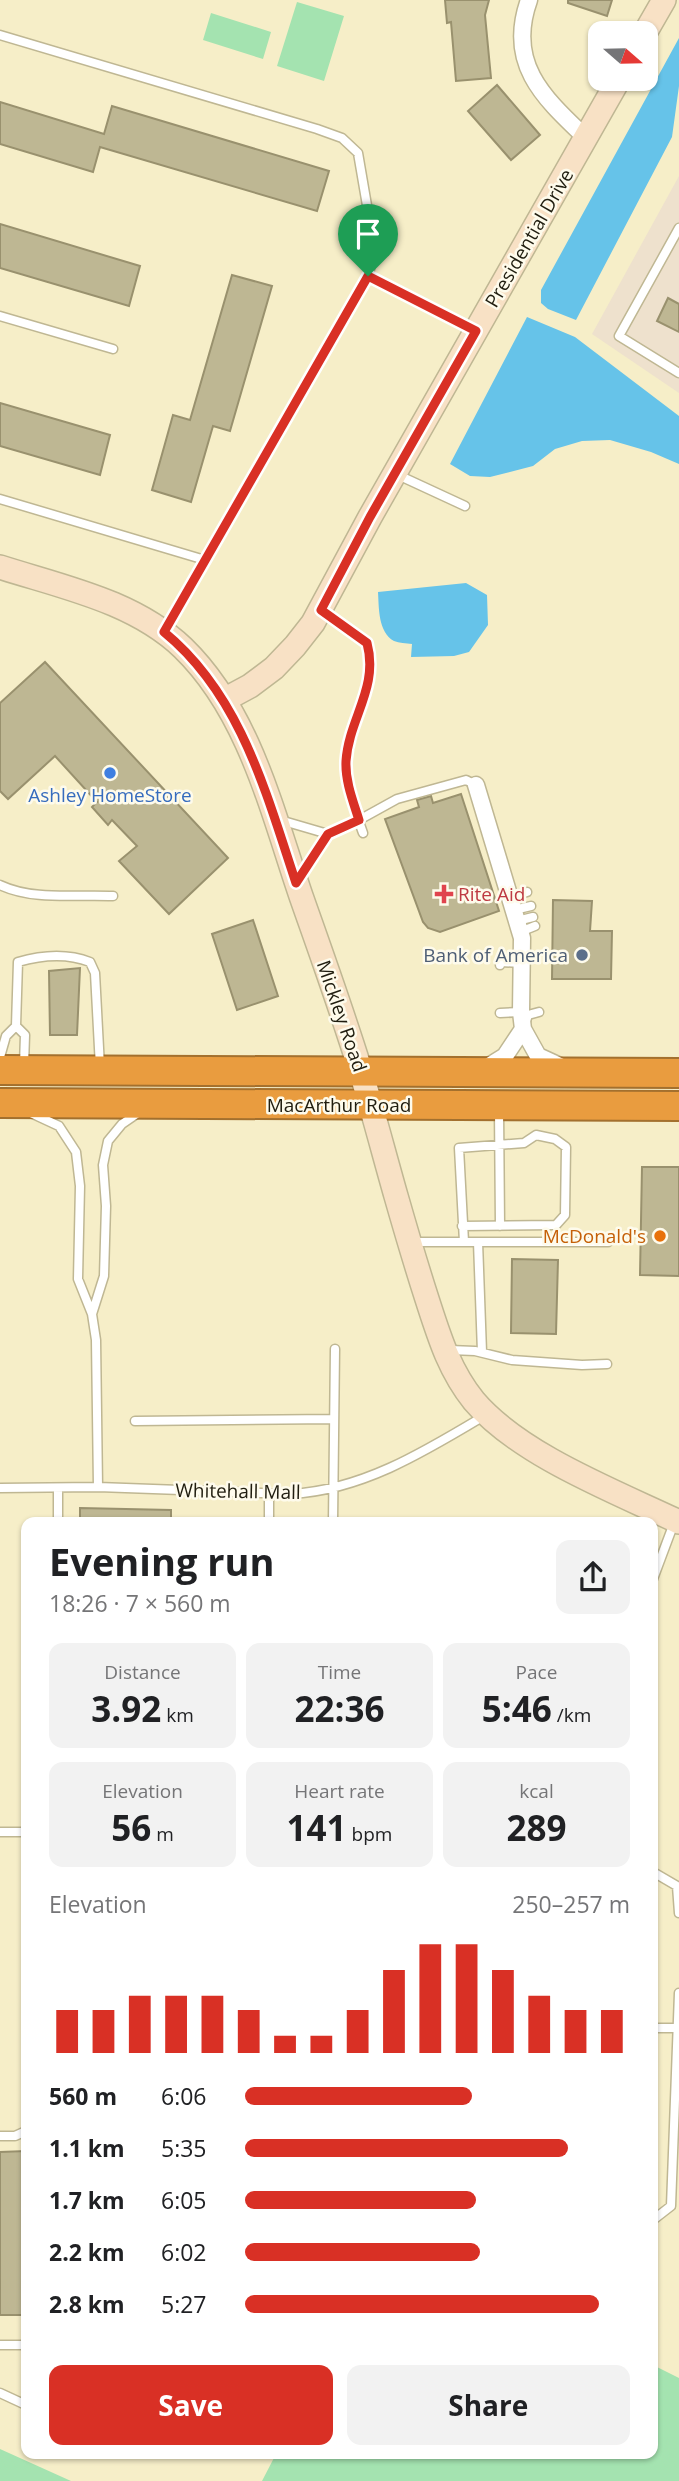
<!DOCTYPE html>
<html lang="en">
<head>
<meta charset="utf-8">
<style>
	:root { --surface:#fff; --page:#f2f2f2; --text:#202124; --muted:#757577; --accent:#d93025 }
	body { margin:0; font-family:"Open Sans",sans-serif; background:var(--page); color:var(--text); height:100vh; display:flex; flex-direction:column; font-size:26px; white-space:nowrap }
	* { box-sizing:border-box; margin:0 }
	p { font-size:23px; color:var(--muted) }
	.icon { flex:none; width:38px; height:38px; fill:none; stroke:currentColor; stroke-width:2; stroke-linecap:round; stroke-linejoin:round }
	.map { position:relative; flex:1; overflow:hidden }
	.details { position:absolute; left:21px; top:1517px; width:637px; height:942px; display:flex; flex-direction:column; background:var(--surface); border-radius:14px; box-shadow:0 2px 5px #0004 }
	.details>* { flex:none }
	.needle { width:46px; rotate:110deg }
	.fabs { position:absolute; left:588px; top:21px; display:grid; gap:14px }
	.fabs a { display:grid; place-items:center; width:70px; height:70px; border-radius:14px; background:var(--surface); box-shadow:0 2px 5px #0004; font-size:35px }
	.pin { position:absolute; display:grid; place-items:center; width:60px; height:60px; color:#fff; margin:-72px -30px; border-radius:50% 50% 50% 0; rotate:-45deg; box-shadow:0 0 7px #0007 }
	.pin .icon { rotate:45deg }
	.round { display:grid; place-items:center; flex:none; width:74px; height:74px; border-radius:14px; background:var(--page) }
	.summary { display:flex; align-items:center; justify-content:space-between; height:119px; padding:0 28px }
	h1 { font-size:38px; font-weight:700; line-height:52px }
	.stats { display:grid; grid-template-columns:repeat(3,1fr); gap:10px; height:119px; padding:7px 28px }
	.stats div { display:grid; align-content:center; border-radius:14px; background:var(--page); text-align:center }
	.stats b { font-size:35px; font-weight:700 }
	.stats small { font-size:19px; font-weight:400 }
	.stats p { font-size:19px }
	.chart { height:196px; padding:14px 28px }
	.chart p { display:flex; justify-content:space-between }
	.chart svg { width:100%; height:126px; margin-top:7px; stroke:var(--accent); stroke-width:6 }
	.primary-button { display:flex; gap:14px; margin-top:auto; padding:14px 28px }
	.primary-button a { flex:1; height:80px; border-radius:14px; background:var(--accent); color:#fff; font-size:28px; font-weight:700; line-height:80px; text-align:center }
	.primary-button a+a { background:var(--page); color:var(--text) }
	ul { padding:0 28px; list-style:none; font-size:23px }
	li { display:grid; grid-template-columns:112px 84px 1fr; align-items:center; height:52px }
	li i { height:18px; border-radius:9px; background:var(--accent) }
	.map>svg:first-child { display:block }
	.commercial { fill:#eee1cd }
	.green { fill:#a4e3b0 }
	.water { fill:#66c3e9 }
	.building { fill:#beb793; stroke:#99916e; stroke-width:2 }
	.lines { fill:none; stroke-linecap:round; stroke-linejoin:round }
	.lane-casing { stroke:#bfb793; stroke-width:11 }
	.street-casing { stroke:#bfb793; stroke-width:19 }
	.secondary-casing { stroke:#bfb793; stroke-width:26 }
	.highway-casing { stroke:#a3702e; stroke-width:32 }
	.lane { stroke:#fff; stroke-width:8 }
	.street { stroke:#fff; stroke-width:16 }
	.secondary { stroke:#f8e1c5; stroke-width:23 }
	.highway { stroke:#e99c3f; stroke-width:28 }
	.route-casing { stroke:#fff; stroke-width:14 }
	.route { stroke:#d93025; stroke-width:9 }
	.shop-dot { fill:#3f7fe0; stroke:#fefbec; stroke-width:2.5 }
	.health-dot { fill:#e0444e; stroke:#fefbec; stroke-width:2.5 }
	.service-dot { fill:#5c6f8a; stroke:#fefbec; stroke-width:2.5 }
	.food-dot { fill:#e8710a; stroke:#fefbec; stroke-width:2.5 }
	.labels { text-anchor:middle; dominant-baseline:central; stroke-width:5; stroke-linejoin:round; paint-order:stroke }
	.street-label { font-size:19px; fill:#201d0f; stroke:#fefbec }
	.shop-label { font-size:19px; fill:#366cbe; stroke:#fefbec }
	.health-label { font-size:19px; fill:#be3a42; stroke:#fefbec; text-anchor:start }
	.service-label { font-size:19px; fill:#4e5e75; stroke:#fefbec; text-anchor:end }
	.food-label { font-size:19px; fill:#c56008; stroke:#fefbec; text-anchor:end }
</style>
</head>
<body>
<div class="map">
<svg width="679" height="2481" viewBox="0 0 679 2481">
	<rect width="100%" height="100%" fill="#f6eec8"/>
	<path class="commercial" d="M679,176V393L592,334Z"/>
	<path class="green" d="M297,2L344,16L324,81L277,66Z
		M211,13L271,32L263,59L203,40Z
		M653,2365L679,2378V2481H262L276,2454H653Z
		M0,2449L71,2481H0Z"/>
	<path class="water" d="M679,38V86L672,137L576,320L548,309L541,303V290Z
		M527,317L575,337L679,416V464L651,452L610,440L582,441L555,449L533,466L490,477L470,476L450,464Z
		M466,583L487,595L488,625L469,652L454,656L411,657L412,644C406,643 399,643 394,641C378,632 379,608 378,592Z"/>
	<path class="building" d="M445,0H489L485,15L491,78L456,81L451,22L447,23Z
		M568,0H612L607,16L568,3Z
		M497,85L540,135L511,160L468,111Z
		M0,102L104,134L112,106L329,171L317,211L100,147L93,172L0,144Z
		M0,224L140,266L129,306L0,268Z
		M232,275L272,286L230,431L213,426L191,502L152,490L173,415L190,420Z
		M668,298L679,304V332L657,321Z
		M0,403L110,435L100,475L0,446Z
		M45,662L228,858L169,914L119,861L137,846L112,820L108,825L92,807L97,802L55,756L8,799L0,791V703Z
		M461,794L499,911L440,932L428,928L423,922L385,819L419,807L417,800L431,796L433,803Z
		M553,900L592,901L590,931H612L611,979H552Z
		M253,920L278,996L237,1010L212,934Z
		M80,968L77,1035H50L49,971Z
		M642,1167H679V1276L640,1275Z
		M512,1259L558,1260L556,1334L511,1333Z
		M80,1508L171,1510V1522H80Z
		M26,2151V2315H0V2152Z"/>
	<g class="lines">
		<g class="lane-casing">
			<path id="lane" d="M0,35L317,129L342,138L358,153L375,252L368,276L165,631
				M679,228L619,336L679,373
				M368,276L473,330
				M0,316L113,349
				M398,475L465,506
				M0,499L205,560
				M323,612L367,643C378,686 352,717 347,759C344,783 355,810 363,833
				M280,820L328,834
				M300,878L328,834L359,820L397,799L466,780L476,785
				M0,885C34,901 76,894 113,896
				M510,897L527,892
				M514,910L531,906
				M517,921L533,917
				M520,932L535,926
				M500,965V962L522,963
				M500,1013L521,1012
				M526,1021L528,1015L539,1012
				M16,1026L25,1035L24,1065
				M0,1057L6,1036L16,1026L18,962C42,955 67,953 90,962L95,973L100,1067
				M499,1110L500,1226
				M31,1113L59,1126L76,1152L80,1186L78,1279L92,1314L96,1340L98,1487
				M462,1226L556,1225L565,1215L566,1147L555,1139L536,1135L524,1143L459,1148L464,1242
				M412,1242H608
				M478,1242L482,1352
				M92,1314L104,1276L106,1206L103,1165L108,1141L122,1124L138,1113
				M450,1350L475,1351L512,1360L582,1365L607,1364
				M135,1421L334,1419
				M0,1488L98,1487L291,1494C362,1490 424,1452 484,1416
				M58,1522V1488
				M269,1522V1493
				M333,1522L335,1349
				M653,1579L674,1523
				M0,1832H26
				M653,1872L677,1886L679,1913
				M653,2028H677
				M0,2136H15L26,2131
				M653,2220L671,2206L679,1993
				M0,2345H26
				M0,2393L26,2405"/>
		</g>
		<g class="street-casing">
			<path id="street" d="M529,0C506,64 544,98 586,138
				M476,785L522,938L521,1012L523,1029L538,1056L562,1067
				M484,1069L505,1056L523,1029"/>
		</g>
		<g class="secondary-casing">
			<path id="secondary" d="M645,33L664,0
				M0,567C62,587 134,601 183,648C249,712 272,811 301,896C321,953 342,1011 360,1069C373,1111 384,1154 396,1196C406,1231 416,1265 427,1299C439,1336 449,1370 474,1401C520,1455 614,1491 679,1522
				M224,700L250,686L274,668L295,646L313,623L370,517L619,79"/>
		</g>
		<g class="highway-casing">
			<path id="highway" d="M0,1070L679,1073
				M0,1103L679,1106"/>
		</g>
		<use href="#lane" class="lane"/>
		<use href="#street" class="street"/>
		<use href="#secondary" class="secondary"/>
		<use href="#highway" class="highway"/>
	</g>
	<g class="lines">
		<g class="route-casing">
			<path id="route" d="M368,276L476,331L370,517L321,610L367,643C379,688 349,718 346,761C345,781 353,801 359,820L328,834L296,883C266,793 241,695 164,632Z"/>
		</g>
		<use href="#route" class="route"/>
	</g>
	<circle class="shop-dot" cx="110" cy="773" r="7"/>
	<path class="health-dot" d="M440.5 883.5h7v7h7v7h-7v7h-7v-7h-7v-7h7z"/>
	<circle class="service-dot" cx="582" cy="955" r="7"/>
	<circle class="food-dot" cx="660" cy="1236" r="7"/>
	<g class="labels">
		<g class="street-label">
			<text transform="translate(529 238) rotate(-60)">Presidential Drive</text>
			<text transform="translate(342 1016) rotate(71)">Mickley Road</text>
			<text x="339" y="1105">MacArthur Road</text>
			<text transform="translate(238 1491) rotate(1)">Whitehall Mall</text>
		</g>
		<g class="shop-label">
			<text x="110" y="795">Ashley HomeStore</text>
		</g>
		<g class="health-label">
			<text x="458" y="894">Rite Aid</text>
		</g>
		<g class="service-label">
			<text x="568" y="955">Bank of America</text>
		</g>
		<g class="food-label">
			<text x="646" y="1236">McDonald's</text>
		</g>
	</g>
</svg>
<div class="fabs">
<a><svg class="needle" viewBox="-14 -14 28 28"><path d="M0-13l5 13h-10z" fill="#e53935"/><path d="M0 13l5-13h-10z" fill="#757577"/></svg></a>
</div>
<div class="pin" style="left:368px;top:276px;background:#1e9e55"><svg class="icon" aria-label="arrive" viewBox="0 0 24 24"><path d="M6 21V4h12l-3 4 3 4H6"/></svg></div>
<section class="details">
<div class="summary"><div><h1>Evening run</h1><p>18:26 · 7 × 560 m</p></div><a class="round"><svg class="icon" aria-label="share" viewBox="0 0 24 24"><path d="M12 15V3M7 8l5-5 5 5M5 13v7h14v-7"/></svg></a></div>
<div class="stats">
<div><p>Distance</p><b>3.92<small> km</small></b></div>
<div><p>Time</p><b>22:36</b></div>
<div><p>Pace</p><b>5:46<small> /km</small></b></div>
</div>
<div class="stats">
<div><p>Elevation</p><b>56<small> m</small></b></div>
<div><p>Heart rate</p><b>141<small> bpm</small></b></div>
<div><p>kcal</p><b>289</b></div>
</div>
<div class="chart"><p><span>Elevation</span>250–257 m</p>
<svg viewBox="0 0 160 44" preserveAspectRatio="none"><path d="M5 44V29M15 44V29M25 44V24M35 44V24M45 44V24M55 44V29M65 44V38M75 44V38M85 44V29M95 44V15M105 44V6M115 44V6M125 44V15M135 44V24M145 44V29M155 44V29"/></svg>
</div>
<ul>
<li><b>560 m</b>6:06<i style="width:59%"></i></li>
<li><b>1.1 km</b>5:35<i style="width:84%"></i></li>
<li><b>1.7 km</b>6:05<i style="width:60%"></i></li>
<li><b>2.2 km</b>6:02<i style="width:61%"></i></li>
<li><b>2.8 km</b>5:27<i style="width:92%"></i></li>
</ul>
<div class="primary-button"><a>Save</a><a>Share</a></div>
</section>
</div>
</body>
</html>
